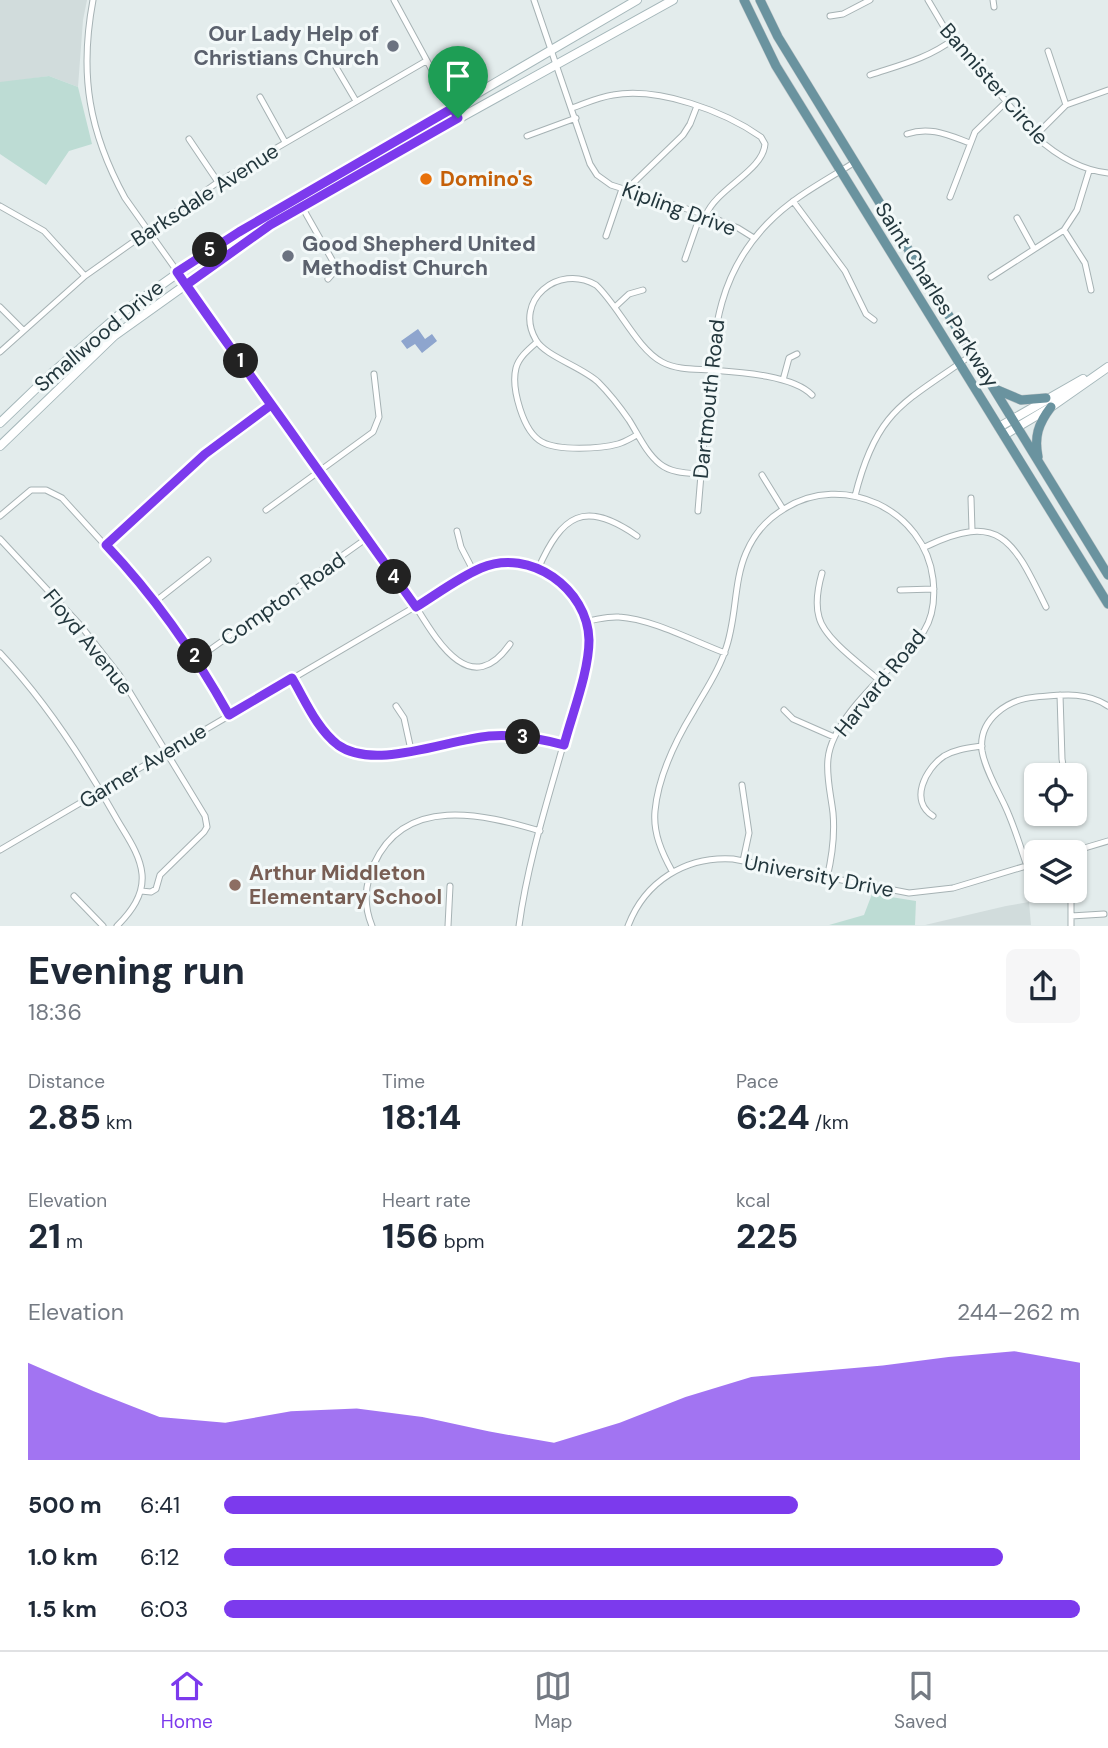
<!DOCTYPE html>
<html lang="en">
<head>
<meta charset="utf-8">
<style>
	:root { --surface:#fff; --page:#f6f6f7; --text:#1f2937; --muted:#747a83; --line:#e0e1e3; --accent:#7c3aed }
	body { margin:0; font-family:"DM Sans",sans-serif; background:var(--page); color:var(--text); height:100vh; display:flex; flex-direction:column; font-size:26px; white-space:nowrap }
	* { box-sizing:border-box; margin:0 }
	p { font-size:23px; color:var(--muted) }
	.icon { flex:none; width:38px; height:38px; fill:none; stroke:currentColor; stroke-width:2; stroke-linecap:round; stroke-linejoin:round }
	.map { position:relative; height:926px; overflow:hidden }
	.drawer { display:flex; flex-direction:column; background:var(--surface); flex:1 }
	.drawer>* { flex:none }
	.buttons { position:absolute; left:1024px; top:763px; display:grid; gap:14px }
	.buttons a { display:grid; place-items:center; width:63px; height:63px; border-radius:10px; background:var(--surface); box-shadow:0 2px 5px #0004; font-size:35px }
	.pin { position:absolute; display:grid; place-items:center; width:60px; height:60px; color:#fff; margin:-72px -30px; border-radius:50% 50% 50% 0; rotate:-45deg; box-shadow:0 0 7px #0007 }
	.pin .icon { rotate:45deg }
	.km { position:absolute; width:35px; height:35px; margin:-18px; border-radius:50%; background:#222; color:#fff; font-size:19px; line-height:35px; text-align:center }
	.round { display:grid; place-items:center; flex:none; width:74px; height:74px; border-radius:10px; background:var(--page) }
	.head { display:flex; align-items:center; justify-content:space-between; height:119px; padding:0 28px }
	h1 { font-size:38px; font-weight:700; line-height:52px }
	.metrics { display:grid; grid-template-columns:repeat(3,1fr); gap:10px; height:119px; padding:7px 28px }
	.metrics div { display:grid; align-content:center }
	.metrics b { font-size:35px; font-weight:700 }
	.metrics small { font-size:19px; font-weight:400 }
	.metrics p { font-size:19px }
	.chart { height:196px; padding:14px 28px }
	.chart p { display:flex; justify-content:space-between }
	.chart svg { width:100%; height:126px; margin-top:7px; fill:var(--accent); opacity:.7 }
	ul { padding:0 28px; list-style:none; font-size:23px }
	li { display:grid; grid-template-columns:112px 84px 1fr; align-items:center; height:52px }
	li i { height:18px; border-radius:9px; background:var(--accent) }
	.tabs { display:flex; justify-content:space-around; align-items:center; height:98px; border-top:2px solid var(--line); background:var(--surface); font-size:19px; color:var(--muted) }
	.tabs a { display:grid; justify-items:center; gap:4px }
	.tabs .current { color:var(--accent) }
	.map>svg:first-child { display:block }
	.built { fill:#d1dcdc }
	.green { fill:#bddcd4 }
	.water { fill:#8ea5ce }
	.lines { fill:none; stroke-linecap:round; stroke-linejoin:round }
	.street-casing { stroke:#a6b2b4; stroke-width:7 }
	.secondary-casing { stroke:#a5b7ba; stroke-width:10 }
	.primary-casing { stroke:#c1c7c9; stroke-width:10 }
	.street { stroke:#fff; stroke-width:5 }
	.secondary { stroke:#fff; stroke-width:8 }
	.primary { stroke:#6a939f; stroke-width:9 }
	.route-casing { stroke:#fff; stroke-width:14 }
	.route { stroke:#7c3aed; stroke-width:9 }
	.worship-dot { fill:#6b7280; stroke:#f3f9f9; stroke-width:2.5 }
	.food-dot { fill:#e8710a; stroke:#f3f9f9; stroke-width:2.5 }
	.education-dot { fill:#8d6e63; stroke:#f3f9f9; stroke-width:2.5 }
	.labels { text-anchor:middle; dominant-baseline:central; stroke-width:6; stroke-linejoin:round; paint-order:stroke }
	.worship-label { font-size:21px; font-weight:bold; fill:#5b616d; stroke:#f3f9f9; text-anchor:end }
	.street-label { font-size:21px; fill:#23373d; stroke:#f3f9f9 }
	.food-label { font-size:21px; font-weight:bold; fill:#c56008; stroke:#f3f9f9; text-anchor:start }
	.education-label { font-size:21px; font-weight:bold; fill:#785e54; stroke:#f3f9f9; text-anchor:start }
</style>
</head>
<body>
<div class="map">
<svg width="1108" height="926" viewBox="0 0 1108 926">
	<rect width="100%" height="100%" fill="#e3ecec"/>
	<path class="built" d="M0,0H87L83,20L78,87L49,76L0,83Z
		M1029,902L1031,925H925L1006,906Z"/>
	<path class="green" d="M49,76L78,87L92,144L69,151L46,185L0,154V82Z
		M872,894L916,901L915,925H829L864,915Z"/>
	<path class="water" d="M418,329L425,339L432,334L437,341L422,353L415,344L407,349L401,341Z"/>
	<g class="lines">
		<g class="street-casing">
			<path id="street" d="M93,0C79,75 89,132 125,198L416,607C437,641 471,700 510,644
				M394,0L458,118
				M534,0L590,164L597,175L611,185L706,215L738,228L754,238
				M928,0L944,27L1035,136C1056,155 1080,170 1108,173
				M993,0L994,7
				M830,16L843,14L870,0
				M1048,51L1066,105
				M330,57L356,101
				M870,75C900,65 927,59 954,39
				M260,97L285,142
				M572,108C586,103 599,97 613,95C659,87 724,111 761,137L765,144C763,171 717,188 706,215
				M907,134C930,126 948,135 970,143
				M527,136L576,118
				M1035,136L1066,105L1108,90
				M189,139L218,182
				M626,190L683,135L690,124L697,106
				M950,197L975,132L1006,102
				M297,198L335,265L334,272L328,279
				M793,201L845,271L866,314L874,320
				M0,206L44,231L85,276
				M1017,218L1034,249
				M1064,230L1085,263L1091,290
				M606,236L622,189
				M685,259L701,213
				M991,277L1064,230L1077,210L1089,171
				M0,307L23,330
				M615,307L629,294L643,290
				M537,342C529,349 519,357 516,368C511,388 523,432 542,442C558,451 600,449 618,444C625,442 631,438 637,435
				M0,352L85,276L218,182L426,61
				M783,380L789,358L797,354
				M701,474C687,473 671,473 660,464C646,453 638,434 629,420C620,407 609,393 598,382C582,367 545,356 536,340C513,301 558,263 596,285C618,305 637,349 662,362C677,370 694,369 710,370C738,372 793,375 812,395
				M762,475L783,509
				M855,496C877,408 905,403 973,354
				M971,498L972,530
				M266,510L373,432L379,417L374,374
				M698,511C701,474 704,437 708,400C714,332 717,275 768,223C793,197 825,181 855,162
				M0,516L31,490H46L62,498L156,601L197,659L230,715
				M457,531L461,547L474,572
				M0,539L81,626L120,676L205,816L207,827L204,832L160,875L156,889L151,892L141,891
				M106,545L205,454L271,405
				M925,547C1001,510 1014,542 1046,607
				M538,569C562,515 584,499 637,536
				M822,573C818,587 815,603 819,617C824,639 863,666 880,681
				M900,590L934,589
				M156,601L208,560
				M586,621C596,620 608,616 619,617C652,619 693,641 725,653
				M0,653C46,702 82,757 115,816C125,834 140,853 142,874C144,895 131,912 117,926
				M197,659L367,538
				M292,678L323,730L332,740L347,750L364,756H384L500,735L527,737L564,745
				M1060,695L1062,759L1063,765L1071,773
				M396,706L404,718L411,750
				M784,710L793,719L834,737
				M742,785L749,833L743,861
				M933,816C909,801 925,769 944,756C956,749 969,748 982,746
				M0,850L481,568C531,552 587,584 589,639C589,668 576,700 568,728C550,793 528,859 519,926
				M1071,852L1108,841
				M1027,866C1020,846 1014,825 1005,806C997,789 985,769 982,751C978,719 1008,699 1036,697C1061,695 1086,691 1108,706
				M672,871C662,853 653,833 655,811C658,778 676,740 693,712C704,692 718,673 725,651C737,620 733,583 746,553C754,534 767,519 784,509C843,471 925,510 933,579C935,597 934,615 924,631C897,666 832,715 828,759C826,777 831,795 833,813C835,835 832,857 827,878
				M1071,891V926
				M74,896L103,926
				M1071,916L1104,914
				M372,926C363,904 365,885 374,864C405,795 483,814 540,831
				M448,926L450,886
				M628,926C645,881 686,856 733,859L909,893L953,888L1036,863"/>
		</g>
		<g class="secondary-casing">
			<path id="secondary" d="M0,423L51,374L119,315L216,246L637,0
				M999,427L1083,379
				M1004,435L1051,407L1108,367
				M0,446L114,336L254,236L366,170L673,0"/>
		</g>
		<g class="primary-casing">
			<path id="primary" d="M744,0L776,66L1108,604
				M760,0L778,37L1108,575
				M995,389L1021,400L1046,398
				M1038,457C1034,437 1038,424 1051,407"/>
		</g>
		<use href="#street" class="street"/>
		<use href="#secondary" class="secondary"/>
		<use href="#primary" class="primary"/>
	</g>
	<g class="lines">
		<g class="route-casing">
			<path id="route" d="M458,118L270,225L186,285L190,290L271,405L205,454L106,545C156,598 194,652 229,715L292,678C305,700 317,729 338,745C374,771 446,740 489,736C515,734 539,738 564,745C572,714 589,672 589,640C588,589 530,547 481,568C458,578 437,594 416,607L308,456C265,394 219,334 177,272L239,232L453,108L458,118"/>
		</g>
		<use href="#route" class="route"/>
	</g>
	<g class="worship-dot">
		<circle cx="393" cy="46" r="7"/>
		<circle cx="288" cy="256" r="7"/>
	</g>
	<circle class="food-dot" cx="426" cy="179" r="7"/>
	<circle class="education-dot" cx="235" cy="885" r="7"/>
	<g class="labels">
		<g class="worship-label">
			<text x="379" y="34">Our Lady Help of<tspan x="379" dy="24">Christians Church</tspan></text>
			<text x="302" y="244" text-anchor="start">Good Shepherd United<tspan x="302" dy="24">Methodist Church</tspan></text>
		</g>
		<g class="street-label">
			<text transform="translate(994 84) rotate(49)">Bannister Circle</text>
			<text transform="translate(205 195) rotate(-33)">Barksdale Avenue</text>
			<text transform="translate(679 209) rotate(20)">Kipling Drive</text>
			<text transform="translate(937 295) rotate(58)">Saint Charles Parkway</text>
			<text transform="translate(99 336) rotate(-40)">Smallwood Drive</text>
			<text transform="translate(709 399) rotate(-84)">Dartmouth Road</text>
			<text transform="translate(283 599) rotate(-35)">Compton Road</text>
			<text transform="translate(88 642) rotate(51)">Floyd Avenue</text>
			<text transform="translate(880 683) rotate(-51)">Harvard Road</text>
			<text transform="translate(143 766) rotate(-31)">Garner Avenue</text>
			<text transform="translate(819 876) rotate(11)">University Drive</text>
		</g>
		<g class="food-label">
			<text x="440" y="179">Domino's</text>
		</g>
		<g class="education-label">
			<text x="249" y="873">Arthur Middleton<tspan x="249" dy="24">Elementary School</tspan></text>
		</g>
	</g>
</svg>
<div class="buttons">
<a><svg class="icon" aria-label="locate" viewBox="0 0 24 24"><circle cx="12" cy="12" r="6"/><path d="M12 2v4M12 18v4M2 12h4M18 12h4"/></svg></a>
<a><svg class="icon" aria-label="layers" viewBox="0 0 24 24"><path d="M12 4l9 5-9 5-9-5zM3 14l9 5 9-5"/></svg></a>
</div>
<div class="pin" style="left:458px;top:118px;background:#1e9e55"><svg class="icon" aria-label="arrive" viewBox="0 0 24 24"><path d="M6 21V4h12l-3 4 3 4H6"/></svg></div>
<b class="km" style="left:241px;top:361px">1</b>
<b class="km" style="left:195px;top:656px">2</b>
<b class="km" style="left:523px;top:737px">3</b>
<b class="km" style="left:394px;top:577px">4</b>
<b class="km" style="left:210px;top:250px">5</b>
</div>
<section class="drawer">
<div class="head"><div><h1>Evening run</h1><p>18:36</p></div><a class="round"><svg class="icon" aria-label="share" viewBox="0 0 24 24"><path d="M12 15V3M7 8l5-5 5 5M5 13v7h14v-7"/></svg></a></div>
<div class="metrics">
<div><p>Distance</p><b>2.85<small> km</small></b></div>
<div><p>Time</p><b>18:14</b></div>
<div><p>Pace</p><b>6:24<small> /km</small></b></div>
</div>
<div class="metrics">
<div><p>Elevation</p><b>21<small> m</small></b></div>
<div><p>Heart rate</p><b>156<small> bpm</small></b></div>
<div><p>kcal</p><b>225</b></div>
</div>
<div class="chart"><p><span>Elevation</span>244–262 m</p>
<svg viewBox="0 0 160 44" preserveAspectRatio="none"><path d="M0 44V10L10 20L20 29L30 31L40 27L50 26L60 29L70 34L80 38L90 31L100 22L110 15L120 13L130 11L140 8L150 6L160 10V44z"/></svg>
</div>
<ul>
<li><b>500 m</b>6:41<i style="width:67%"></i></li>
<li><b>1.0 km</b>6:12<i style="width:91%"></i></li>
<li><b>1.5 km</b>6:03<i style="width:100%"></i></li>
</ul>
</section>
<nav class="tabs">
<a class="current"><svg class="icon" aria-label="home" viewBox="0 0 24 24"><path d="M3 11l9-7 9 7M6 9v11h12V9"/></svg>Home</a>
<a><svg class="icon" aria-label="map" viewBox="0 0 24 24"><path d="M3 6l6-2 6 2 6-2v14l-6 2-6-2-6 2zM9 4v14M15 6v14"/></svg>Map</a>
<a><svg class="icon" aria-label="saved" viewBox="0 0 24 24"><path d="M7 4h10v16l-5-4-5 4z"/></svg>Saved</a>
</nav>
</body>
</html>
